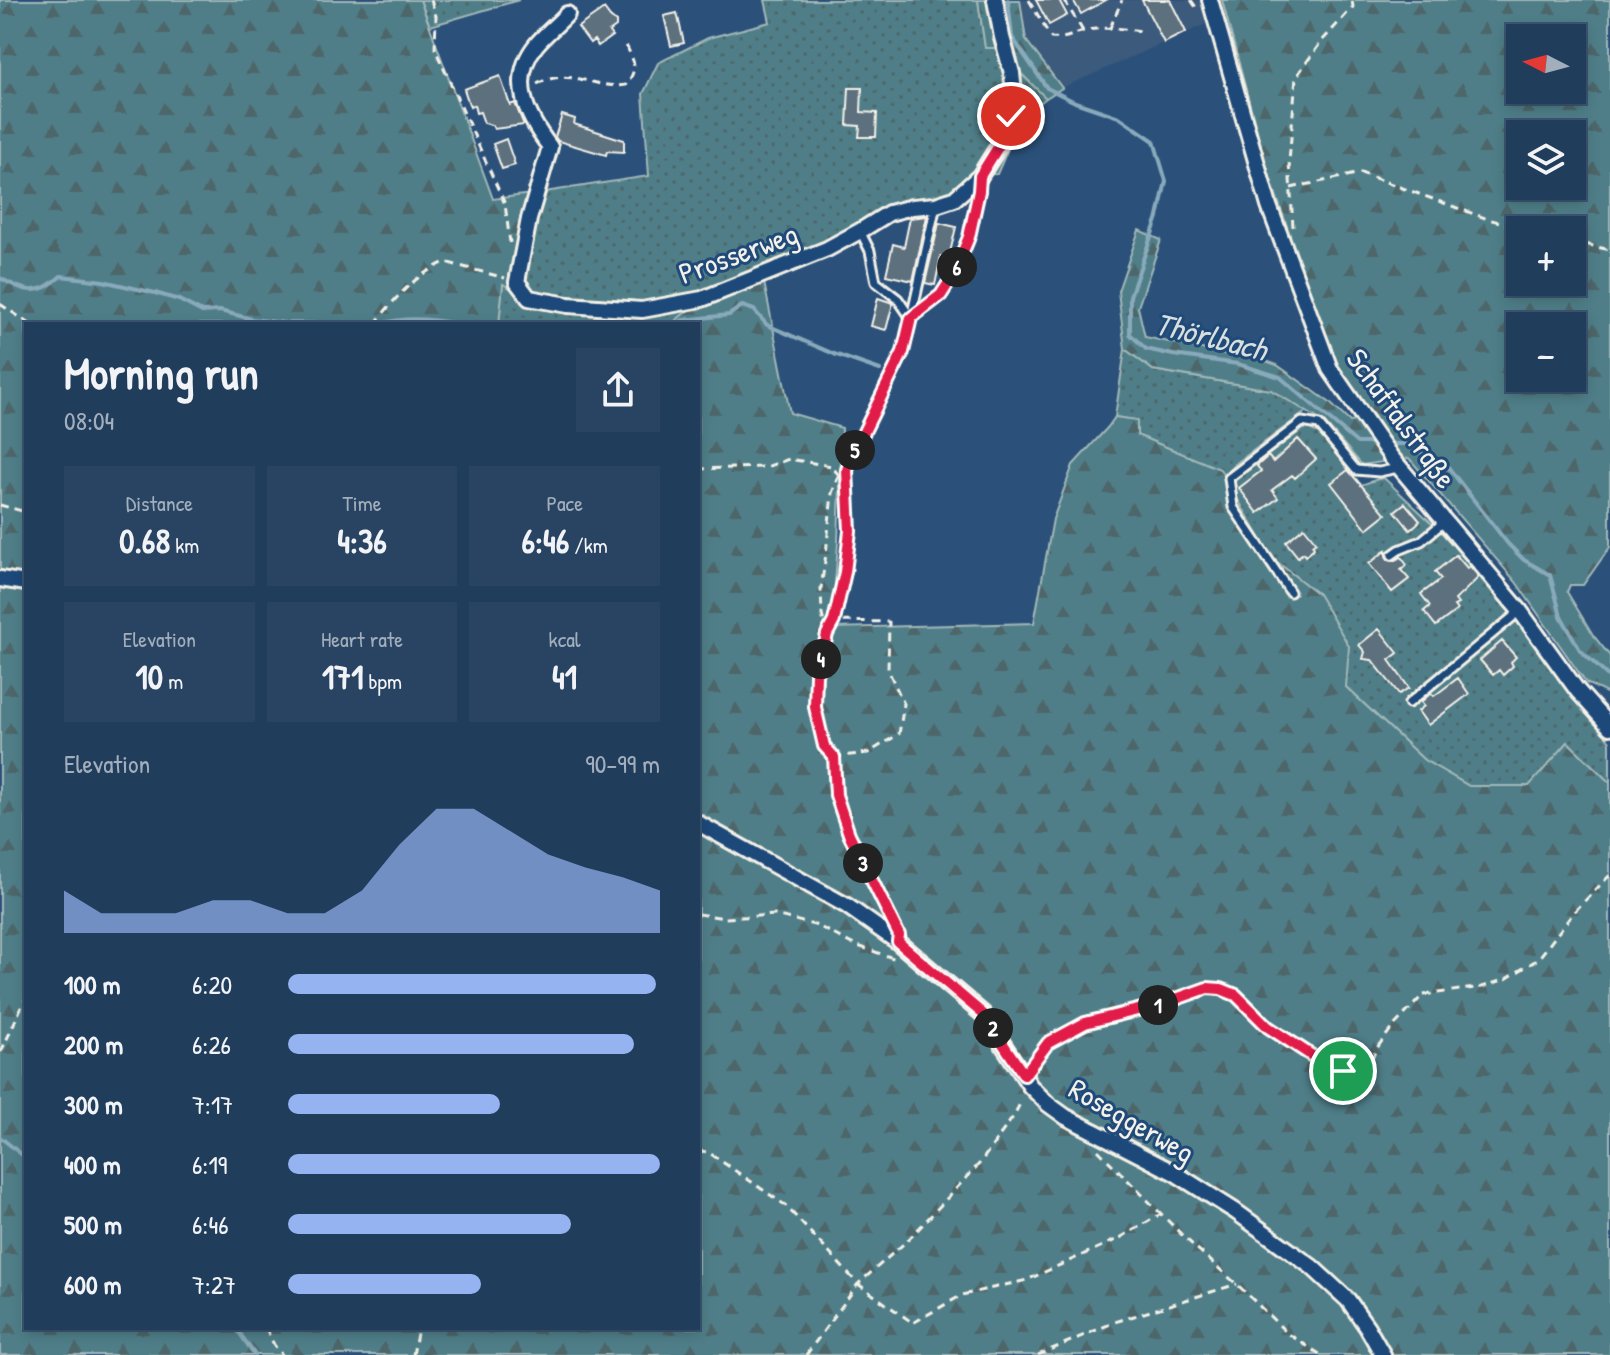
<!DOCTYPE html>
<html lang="en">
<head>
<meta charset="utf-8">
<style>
	:root { --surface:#203d5c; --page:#284462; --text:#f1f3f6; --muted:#a2aebb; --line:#3d5672; --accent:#95b2f1 }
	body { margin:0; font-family:"Patrick Hand",sans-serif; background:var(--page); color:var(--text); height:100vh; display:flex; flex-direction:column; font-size:30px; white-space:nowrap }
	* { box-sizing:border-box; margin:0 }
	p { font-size:26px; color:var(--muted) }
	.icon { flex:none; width:44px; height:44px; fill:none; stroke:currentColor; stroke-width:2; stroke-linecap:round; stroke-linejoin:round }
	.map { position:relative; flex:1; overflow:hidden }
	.sheet { position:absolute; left:24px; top:322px; width:676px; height:1008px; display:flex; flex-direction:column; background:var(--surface); border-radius:0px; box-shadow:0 4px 12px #0003,0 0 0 2px var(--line) }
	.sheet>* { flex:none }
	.needle { width:52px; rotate:276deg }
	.buttons { position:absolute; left:1506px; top:24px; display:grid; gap:16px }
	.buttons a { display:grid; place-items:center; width:80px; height:80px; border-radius:0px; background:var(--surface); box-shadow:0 4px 12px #0003,0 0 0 2px var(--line); font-size:40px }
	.pin { position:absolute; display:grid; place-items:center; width:68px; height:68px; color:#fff; margin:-34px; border:4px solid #fff; border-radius:50%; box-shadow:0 2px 8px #0007 }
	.km { position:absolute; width:40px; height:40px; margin:-20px; border-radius:50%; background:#222; color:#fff; font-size:22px; line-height:40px; text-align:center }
	.round { display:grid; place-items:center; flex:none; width:84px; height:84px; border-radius:0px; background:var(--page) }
	.overview { display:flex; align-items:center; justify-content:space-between; height:136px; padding:0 40px }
	h1 { font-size:44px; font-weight:700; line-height:60px }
	.stats { display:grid; grid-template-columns:repeat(3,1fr); gap:12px; height:136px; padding:8px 40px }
	.stats div { display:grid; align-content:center; border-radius:0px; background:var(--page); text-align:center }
	.stats b { font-size:34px; font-weight:700 }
	.stats small { font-size:22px; font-weight:400 }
	.stats p { font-size:22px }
	.chart { height:224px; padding:16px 40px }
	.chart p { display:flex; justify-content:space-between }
	.chart svg { width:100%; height:144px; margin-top:8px; fill:var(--accent); opacity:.7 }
	ul { padding:0 40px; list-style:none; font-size:26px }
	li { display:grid; grid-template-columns:128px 96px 1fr; align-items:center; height:60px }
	li i { height:20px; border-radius:10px; background:var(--accent) }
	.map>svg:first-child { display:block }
	.built { fill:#3a5a7c }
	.grass { fill:url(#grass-dots); stroke:#a2b8b8; stroke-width:2 }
	.forest { fill:url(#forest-firs); stroke:#a2b8b8; stroke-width:2; fill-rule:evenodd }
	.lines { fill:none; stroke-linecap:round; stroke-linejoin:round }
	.stream { stroke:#89aabb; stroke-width:4 }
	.building { fill:#5c6f7e; stroke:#f4f1e8; stroke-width:2 }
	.lane-casing { stroke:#f4f1e8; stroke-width:13 }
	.street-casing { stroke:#f4f1e8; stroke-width:20 }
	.path { stroke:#f4f1e8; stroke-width:3; stroke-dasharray:8 6; stroke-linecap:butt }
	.lane { stroke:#1f4a7a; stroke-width:7 }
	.street { stroke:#1f4a7a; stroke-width:14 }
	.route-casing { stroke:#fff; stroke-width:16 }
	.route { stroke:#e11d48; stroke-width:10 }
	.labels { text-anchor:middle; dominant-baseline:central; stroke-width:6; stroke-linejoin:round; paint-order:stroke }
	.street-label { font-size:30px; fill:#f4f1e8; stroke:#1f4a7a }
	.water-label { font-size:32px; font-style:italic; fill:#d9dfdd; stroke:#1f4a7a }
</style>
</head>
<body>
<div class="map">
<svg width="1610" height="1355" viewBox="0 0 1610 1355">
	<defs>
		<pattern id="grass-dots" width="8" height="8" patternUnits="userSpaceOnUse" patternTransform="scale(2)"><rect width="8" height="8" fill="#507e88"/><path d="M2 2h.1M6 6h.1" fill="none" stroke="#4d666a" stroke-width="1.8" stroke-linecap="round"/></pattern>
		<pattern id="forest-firs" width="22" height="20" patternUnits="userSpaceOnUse" patternTransform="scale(2)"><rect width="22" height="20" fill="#507e88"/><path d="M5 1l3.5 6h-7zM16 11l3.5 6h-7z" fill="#4d666a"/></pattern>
	</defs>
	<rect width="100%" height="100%" fill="#2b517b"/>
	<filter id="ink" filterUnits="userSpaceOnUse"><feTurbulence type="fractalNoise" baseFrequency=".0125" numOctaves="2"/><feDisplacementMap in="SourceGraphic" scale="16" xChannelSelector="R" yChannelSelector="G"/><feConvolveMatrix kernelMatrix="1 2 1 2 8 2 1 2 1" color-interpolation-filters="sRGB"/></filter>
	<g filter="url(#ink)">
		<path class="built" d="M1020,0H1222L1226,15L1062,88L1026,40Z"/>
		<path class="grass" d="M420,0H519L430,26Z
			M765,0H978L985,47L995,48L1046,98L1021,119L997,174L973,175L948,192L912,201L894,219L764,282L688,310L672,324H499L503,283L512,289L532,194L649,176L643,94L658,63L708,38L770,22Z
			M1125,349L1153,370L1271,390L1307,411L1235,464L1224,477L1219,469L1136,435V420L1115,417Z
			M1305,428C1325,430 1348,469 1360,485C1370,483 1373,479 1384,478L1439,530L1511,609L1562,681L1610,741V783L1568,742L1530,786H1469L1424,760L1346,687L1318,594L1272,559L1230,487L1237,476Z"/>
		<path class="forest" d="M0,0H420L493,199L532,194L513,290L503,284L499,324H26V1328H698V324H672L688,310L764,282L790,413L842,428L838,542L832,628L1034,623L1053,519L1073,465L1108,427L1115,417L1137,420V435L1220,469L1272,558L1318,594L1349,646L1346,687L1424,760L1469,786H1529L1568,742L1610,783V1355H0Z
			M978,0H1020L1026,40L1062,88L1046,98L995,48H985Z
			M1222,0H1610V547L1583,585H1570L1567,592L1593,635L1610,656V695L1586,683L1516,582L1409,458L1362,465L1325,423L1271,390L1153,370L1125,349L1118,291L1139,230L1161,240L1138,307L1145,337L1225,354L1238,351L1277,365L1329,402L1350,422L1375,418L1334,360L1268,172ZM1520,38H1572V90H1520ZM1520,134H1572V186H1520ZM1520,230H1572V282H1520ZM1520,326H1572V378H1520Z"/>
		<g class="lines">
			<path class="stream" d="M1008,0L1012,37L1047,88L1075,102L1119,117L1154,141L1166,181L1158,217L1130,296V334L1146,349L1173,355L1238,364L1280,377L1357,443H1375
				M0,278C25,292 38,297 61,276L103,281L155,293L179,300L202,312L220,311L252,319L285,323L364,324
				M381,324C405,316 433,319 458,324
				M676,324L683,320L729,315L742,306L754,310L767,325L834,354L880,370
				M1388,444H1405L1448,467L1508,544L1524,560L1550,575L1561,616L1580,650L1610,678
				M0,1137L26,1158
				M236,1328L255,1355"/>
		</g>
		<path class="building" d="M1036,0H1059L1067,15L1049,25Z
			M1073,0H1106L1081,14Z
			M1142,0H1170L1186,32L1164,43Z
			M604,9L610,17L616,22V27L609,32L612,36L598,46L594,40L590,43L578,27Z
			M677,13L684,43L671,46L664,16Z
			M500,76L510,105L515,103L524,125L494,129L492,125L484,123L480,112L476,113L474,105L470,107L464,89Z
			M849,88H862L861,112L877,113L876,137H859L860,126L847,125Z
			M562,115L575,119L574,124L624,140V152L607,151L606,155L558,141L555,137Z
			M506,139L515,165L502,169L493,144Z
			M927,216L913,281L886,275L893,244L904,247L910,218Z
			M939,223L956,227L949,257L941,256L935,285L925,283Z
			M878,298L893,303L886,330L871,326Z
			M1298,439L1316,459L1295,478L1292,475L1272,490L1278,498L1258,513L1239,488L1261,471L1257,466L1268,456L1273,462Z
			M1348,470L1386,514L1367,529L1331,483Z
			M1405,503L1420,521L1410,530L1395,511Z
			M1304,527L1316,542L1312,545L1314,548L1305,556L1303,553L1298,557L1286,542Z
			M1386,550V556L1389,560L1393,561L1401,557L1407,565L1401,570L1409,579L1392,592L1369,564Z
			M1456,555L1467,568L1470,566L1479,577L1455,600L1458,604L1454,606L1457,610L1436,626L1424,611L1430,606L1421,594L1441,579L1435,572Z
			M1379,629L1398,653L1389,660L1409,688L1399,694L1372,660L1363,659L1365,652L1359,645Z
			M1502,641L1516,657L1511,662L1513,666L1503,675L1499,670L1493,675L1480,660Z
			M1458,678L1469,694L1428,725L1418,711L1424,706L1421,702L1431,693L1434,696Z"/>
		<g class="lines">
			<g class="lane-casing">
				<path id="lane" d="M860,231L870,251L876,282L898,299L911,318
					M911,318L936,205
					M1392,555L1399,550L1421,541L1445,521
					M1290,592L1233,507L1229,478L1302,422L1319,425L1356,470L1379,472L1398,468
					M1409,703L1520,611"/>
			</g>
			<g class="street-casing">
				<path id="street" d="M1210,0L1269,206L1330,369L1391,457L1520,611L1577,690L1610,727
					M567,14C557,25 545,34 536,45C508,80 527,117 550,147L529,219L517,282L529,298L568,305L642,310L702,299L827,249L860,231L889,213L912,207L936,205L954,199L980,176L1000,144L1011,116L1014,94L1012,73L1002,37L995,0
					M0,579L26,583
					M698,823L847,906L898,942L983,1014L1030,1086L1048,1104L1066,1117L1175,1173L1235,1211L1312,1267L1348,1300L1367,1327L1383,1355"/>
			</g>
			<path class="path" d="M431,0L436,16L435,49L505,204L510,243
				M1029,0L1051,38C1068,39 1068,36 1083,31C1103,26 1123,29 1143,31
				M1064,0L1083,31
				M1191,0L1198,10
				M1110,28L1122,0
				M537,84C572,66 593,90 626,85C639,67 634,62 625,43
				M1291,188L1361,173L1488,219L1530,230
				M1293,227L1289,162L1296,77L1321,42L1353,7L1352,0
				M1572,241L1610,250
				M0,304L30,324
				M924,308C929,304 934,301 939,296C963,274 971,227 978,196
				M375,324C396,297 414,276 445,262L505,278
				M698,469L766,467L789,459L831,466L839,475
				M0,505L26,512
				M827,634L822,615L821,588L826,554L832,493L839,475L847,470
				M834,757L868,753L899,734L904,704L888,670L889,622L834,621
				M698,914L725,918L775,915L818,926L852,944L896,959
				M891,919L849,834L836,795L834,757L824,746L815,707L816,674L827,634L834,621L845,572L850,531L847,470L856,448L903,352L908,329
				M1,1052L26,997
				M1031,1066L1048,1043L1085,1023L1162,1004L1207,988L1221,989L1236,995L1268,1027L1323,1063L1343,1071L1353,1070L1369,1063L1379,1045L1392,1028L1423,995L1482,987L1506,979L1538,959L1574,912L1610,875
				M1098,1150L1184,1237L1243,1290L1287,1333L1321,1355
				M698,1151L708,1152L785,1205L858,1284L913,1323L962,1295L1027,1280L1120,1238L1161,1214
				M266,1328L274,1345L282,1355
				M413,1355L418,1328
				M806,1355L858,1284L909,1239L980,1163L1013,1117L1022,1100
				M1038,1355L1115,1322L1237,1284"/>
			<use href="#lane" class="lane"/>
			<use href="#street" class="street"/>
		</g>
	</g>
	<g class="lines" filter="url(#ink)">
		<g class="route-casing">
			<path id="route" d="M1011,116L1000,144L980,176L979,191L969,237L953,276L941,295L911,318L903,352L856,448L847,470L850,531L845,572L834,621L827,634L822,657L816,674L815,707L824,746L834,757L836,795L849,834L899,935L898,942L983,1014L1024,1075L1048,1043L1085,1023L1162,1004L1207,988L1221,989L1236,995L1268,1027L1323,1063L1343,1071"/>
		</g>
		<use href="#route" class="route"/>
	</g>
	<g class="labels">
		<g class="street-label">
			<text transform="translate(738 253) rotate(-20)">Prosserweg</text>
			<text transform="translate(1402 418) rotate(54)">Schaftalstraße</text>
			<text transform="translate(1132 1120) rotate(30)">Roseggerweg</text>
		</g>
		<g class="water-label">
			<text transform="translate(1211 336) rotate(14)">Thörlbach</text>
		</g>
	</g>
</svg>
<div class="buttons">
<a><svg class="needle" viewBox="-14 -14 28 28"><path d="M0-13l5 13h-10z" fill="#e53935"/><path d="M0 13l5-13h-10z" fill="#a2aebb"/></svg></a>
<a><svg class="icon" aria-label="layers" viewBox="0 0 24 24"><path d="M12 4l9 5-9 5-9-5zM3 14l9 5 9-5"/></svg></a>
<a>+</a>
<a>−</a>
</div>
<div class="pin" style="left:1343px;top:1071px;background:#1e9e55"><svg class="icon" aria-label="arrive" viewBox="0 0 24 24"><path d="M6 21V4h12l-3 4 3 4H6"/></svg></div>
<div class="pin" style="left:1011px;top:116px;background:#d93025"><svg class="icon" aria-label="check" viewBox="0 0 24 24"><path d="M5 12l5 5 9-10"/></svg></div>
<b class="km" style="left:1158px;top:1005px">1</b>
<b class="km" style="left:993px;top:1028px">2</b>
<b class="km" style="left:863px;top:863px">3</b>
<b class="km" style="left:821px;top:659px">4</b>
<b class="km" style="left:855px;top:450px">5</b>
<b class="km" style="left:957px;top:267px">6</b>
<section class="sheet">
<div class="overview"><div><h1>Morning run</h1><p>08:04</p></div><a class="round"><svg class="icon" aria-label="share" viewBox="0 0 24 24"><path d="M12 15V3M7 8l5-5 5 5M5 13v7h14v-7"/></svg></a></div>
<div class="stats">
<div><p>Distance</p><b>0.68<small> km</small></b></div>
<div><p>Time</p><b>4:36</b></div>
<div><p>Pace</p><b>6:46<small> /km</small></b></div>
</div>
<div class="stats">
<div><p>Elevation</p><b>10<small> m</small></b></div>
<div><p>Heart rate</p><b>171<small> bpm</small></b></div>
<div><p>kcal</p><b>41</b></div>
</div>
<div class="chart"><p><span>Elevation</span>90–99 m</p>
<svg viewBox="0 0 160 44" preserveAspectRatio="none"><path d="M0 44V31L10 38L20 38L30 38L40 34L50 34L60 38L70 38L80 31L90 17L100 6L110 6L120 13L130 20L140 24L150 27L160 31V44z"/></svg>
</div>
<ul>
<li><b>100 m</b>6:20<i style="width:99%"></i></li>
<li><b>200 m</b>6:26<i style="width:93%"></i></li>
<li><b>300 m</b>7:17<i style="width:57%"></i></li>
<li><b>400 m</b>6:19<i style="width:100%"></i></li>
<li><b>500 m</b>6:46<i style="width:76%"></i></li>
<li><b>600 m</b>7:27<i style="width:52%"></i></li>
</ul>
</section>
</div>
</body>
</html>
